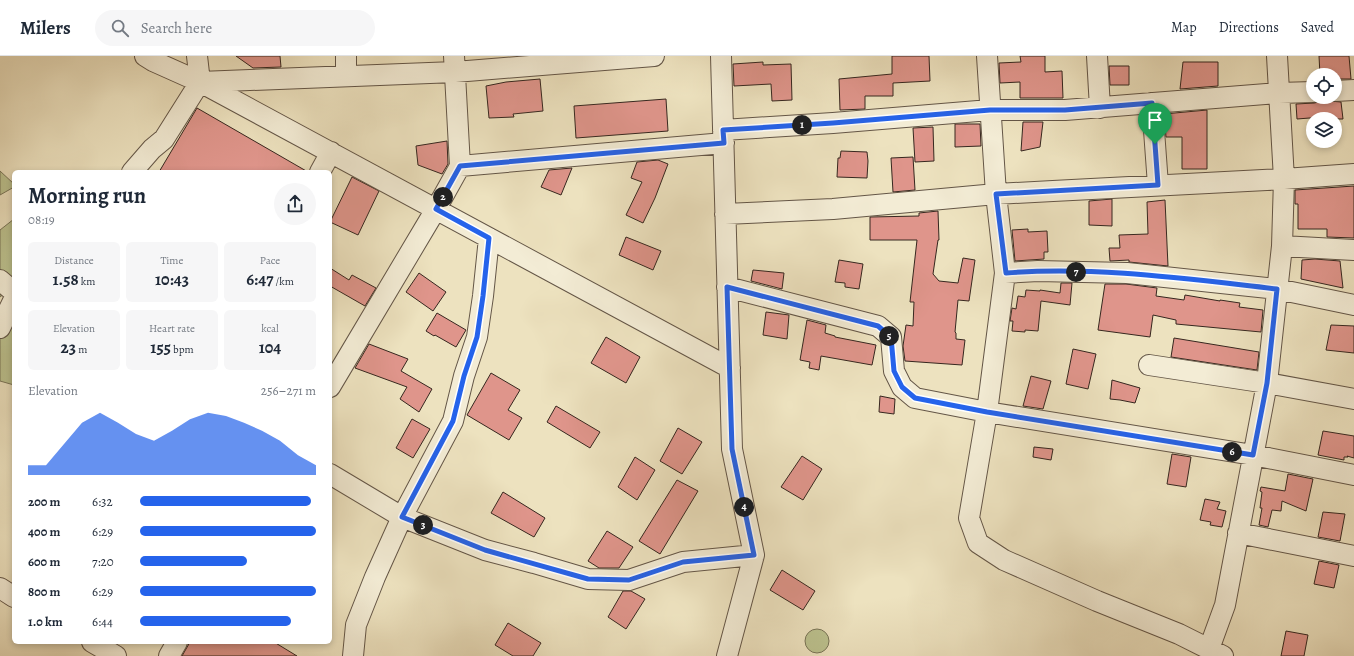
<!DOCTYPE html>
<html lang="en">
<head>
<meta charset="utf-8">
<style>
	:root { --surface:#fff; --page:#f6f6f7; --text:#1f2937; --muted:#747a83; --line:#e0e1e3; --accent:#2563eb }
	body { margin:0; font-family:Alegreya,serif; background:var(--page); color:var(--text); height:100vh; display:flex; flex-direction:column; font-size:15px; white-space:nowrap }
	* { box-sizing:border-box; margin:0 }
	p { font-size:13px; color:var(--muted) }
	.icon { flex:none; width:22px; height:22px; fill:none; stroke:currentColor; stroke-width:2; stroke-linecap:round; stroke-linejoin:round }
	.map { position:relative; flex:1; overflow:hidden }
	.panel { position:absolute; left:12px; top:114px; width:320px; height:474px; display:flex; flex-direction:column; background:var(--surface); border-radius:6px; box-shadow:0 2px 6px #0003 }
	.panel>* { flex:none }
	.tools { position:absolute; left:1306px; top:12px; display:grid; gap:8px }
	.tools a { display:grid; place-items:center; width:36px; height:36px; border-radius:50%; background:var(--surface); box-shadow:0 2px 6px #0003; font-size:20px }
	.pin { position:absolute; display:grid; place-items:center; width:34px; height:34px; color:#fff; margin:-41px -17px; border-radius:50% 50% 50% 0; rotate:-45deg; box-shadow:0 0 4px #0007 }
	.pin .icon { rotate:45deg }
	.km { position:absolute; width:20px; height:20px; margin:-10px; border-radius:50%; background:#222; color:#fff; font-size:11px; line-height:20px; text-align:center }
	.round { display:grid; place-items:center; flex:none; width:42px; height:42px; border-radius:21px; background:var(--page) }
	.summary { display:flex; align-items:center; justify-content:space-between; height:68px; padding:0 16px }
	h1 { font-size:22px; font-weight:700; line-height:30px }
	.figures { display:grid; grid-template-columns:repeat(3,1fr); gap:6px; height:68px; padding:4px 16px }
	.figures div { display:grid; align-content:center; border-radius:6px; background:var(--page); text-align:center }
	.figures b { font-size:17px; font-weight:700 }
	.figures small { font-size:11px; font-weight:400 }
	.figures p { font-size:11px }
	.chart { height:112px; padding:8px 16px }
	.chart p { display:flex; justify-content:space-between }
	.chart svg { width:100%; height:72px; margin-top:4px; fill:var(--accent); opacity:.7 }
	ul { padding:0 16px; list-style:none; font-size:13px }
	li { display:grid; grid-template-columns:64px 48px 1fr; align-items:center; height:30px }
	li i { height:10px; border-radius:5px; background:var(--accent) }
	header { display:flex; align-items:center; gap:24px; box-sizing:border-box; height:56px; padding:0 20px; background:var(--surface); border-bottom:1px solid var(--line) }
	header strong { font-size:19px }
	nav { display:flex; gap:22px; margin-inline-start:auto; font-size:14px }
	.search { width:280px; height:36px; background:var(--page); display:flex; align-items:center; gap:10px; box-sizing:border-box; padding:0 14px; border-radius:22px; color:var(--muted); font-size:15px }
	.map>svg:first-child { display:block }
	.green { fill:#bcc28f; stroke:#797457 }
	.building { fill:#df958b; stroke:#36271f }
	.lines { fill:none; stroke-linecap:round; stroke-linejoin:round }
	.minor-casing { stroke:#645647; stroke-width:22 }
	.minor { stroke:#f3ecd5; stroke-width:20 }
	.route-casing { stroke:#fff; stroke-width:8 }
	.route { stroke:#2563eb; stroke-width:5 }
</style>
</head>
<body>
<header>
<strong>Milers</strong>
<div class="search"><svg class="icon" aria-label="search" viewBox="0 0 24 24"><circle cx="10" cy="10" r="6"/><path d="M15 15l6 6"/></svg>Search here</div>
<nav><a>Map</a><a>Directions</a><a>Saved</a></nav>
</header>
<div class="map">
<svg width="1354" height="600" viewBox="0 0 1354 600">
	<rect width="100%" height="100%" fill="#ede2bf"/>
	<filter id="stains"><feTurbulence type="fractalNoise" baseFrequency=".005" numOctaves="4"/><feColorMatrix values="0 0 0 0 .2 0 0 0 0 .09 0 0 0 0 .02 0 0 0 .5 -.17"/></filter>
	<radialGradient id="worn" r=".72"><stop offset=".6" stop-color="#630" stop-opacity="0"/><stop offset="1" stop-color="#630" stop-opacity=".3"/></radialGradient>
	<path class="green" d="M0,115L14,128V131L0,139Z
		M14,163V230L0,241V174Z
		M14,246V329L0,325V258Z
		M805 585a12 12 0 1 1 24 0a12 12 0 1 1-24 0Z"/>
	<path class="building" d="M236,0H280L281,11L253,12Z
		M892,0H929L930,25L893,27V40H865V53L840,54L839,23L892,18Z
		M1020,0H1045V16L1062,15L1063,42H1020V26L1000,27L999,7L1021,6Z
		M1319,0H1349L1351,23H1335V19H1320Z
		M763,6V9L791,8L792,44L772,45L771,28L734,30L733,8Z
		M1183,6H1218V30L1180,33Z
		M1109,10H1129V29H1110Z
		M540,23L543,55L513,58L514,61L489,62L486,30L506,26Z
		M1323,41H1325L1330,45L1341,46L1343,63H1322V61L1297,63L1296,48L1314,47L1319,46Z
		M666,43L668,75L576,82L574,50Z
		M197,52L308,116H159Z
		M1207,54V113H1182V81H1166L1164,58Z
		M1023,66H1043L1040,91L1021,95Z
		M955,68H980L981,90L955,91Z
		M933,71L934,105L915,106L913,72Z
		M447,85L448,108L442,118L418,109L416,90Z
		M841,95L867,96L868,105L867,122L837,121L838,102H840Z
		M913,101L915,134L893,136L891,102Z
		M658,104L668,108L655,142L643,167L626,159L642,126L631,122L637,106Z
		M572,112L561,139L541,131L549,114Z
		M352,121L379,135L358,179L330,166Z
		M1354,130V182L1327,181V173H1298V148H1295V134Z
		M1112,143V170L1089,169V145Z
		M1165,144L1168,210L1129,206V204L1110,205L1109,192H1120L1119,179L1148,178L1147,146Z
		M938,155L939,184H938L933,218L939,225L958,227L963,202L975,204L969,245L958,244L955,276L956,277V283L965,284L962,309L905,305L903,290L906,269L913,270L914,246H910L917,184H870V161L919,160V157Z
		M1028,173V176L1047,175L1048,196H1044V203L1015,205L1012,174Z
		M626,181L661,195L653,214L619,199Z
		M1315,203L1340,205L1343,232L1301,223L1302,204Z
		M839,204L863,208L859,233L845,231V227L835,226Z
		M330,212L349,224L352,219L376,232L365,250L330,230Z
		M753,214L784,217L782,233L751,225Z
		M419,217L446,236L433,255L406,236Z
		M1061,227H1072L1070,249L1041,245L1038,275L1025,274V276L1012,275L1013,265H1010L1012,252L1016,253L1018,240L1025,241L1026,234L1040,235V234L1060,237Z
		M1105,228H1126L1157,232L1156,240L1184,244L1185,239L1220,245V244L1240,247L1239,251L1263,254L1261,276L1176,268V264L1153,259L1150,281L1098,274Z
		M766,256L789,259L787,283L763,279Z
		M437,257L466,274L456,291L435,279L434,280L426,275Z
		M807,264L826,269L825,277L835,280V281L876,289L872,309L821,300L819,314L809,312L810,306L800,304Z
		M1331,269L1354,270V297L1326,294Z
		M606,281L640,301L626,327L591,307Z
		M1174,282L1259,296L1257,314L1171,301Z
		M369,288L408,303L401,315L432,333L419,356L400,343L407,331L355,312Z
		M1073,293L1096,298L1088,333L1066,328Z
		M491,317L520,334L508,354L522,362L509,384L467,359Z
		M1031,320L1051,325L1043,353L1023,350Z
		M1112,324L1140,332L1135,347L1120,344L1110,343Z
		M880,340L895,343L894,358L879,356Z
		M556,350L600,376L590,392L547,366Z
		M412,363L430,373L413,402L396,392Z
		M678,372L702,386L682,418L660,405Z
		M1323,375L1354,380V402L1347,400L1348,401H1344V404L1318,399Z
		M1034,391L1053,393L1051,404L1033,401Z
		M1172,398L1191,401L1186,431L1167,428Z
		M802,400L822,413L803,444L781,431Z
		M635,401L655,414L637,444L618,431Z
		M1288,418L1313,423L1306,455L1282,445L1281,455L1272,454L1268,471L1259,469L1262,452H1260L1262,436L1260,435L1261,431L1285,435Z
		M677,424L698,435L660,498L639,485Z
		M503,436L545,462L534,481L491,457Z
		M1205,443L1220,446L1217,453L1226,455L1222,471L1210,469L1211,466L1200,464Z
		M1323,456L1345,458L1340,485L1318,481Z
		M607,475L633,491L619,512H599L588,505Z
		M1319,505L1339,509L1334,532L1314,528Z
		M782,514L815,535L803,554L770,534Z
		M623,535H631L645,543L626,573L608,561Z
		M508,567L541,587L533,600H513L495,589Z
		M1286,575L1308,579L1304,600H1281Z
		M190,586H274L297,600H182Z"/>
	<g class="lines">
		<g class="minor-casing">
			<path id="minor" d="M145,0L153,5L200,26L730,312
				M197,0L200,26L455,16L654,0
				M346,0V20
				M987,0L996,138L1005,217L987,356L969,462L978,487L1004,504L1097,545L1179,578L1223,600
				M1097,0L1100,52
				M1335,35L1354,34
				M1152,47L1158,129
				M723,74L833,67L990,54H1065L1279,37L1313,36
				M460,110L724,87
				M132,116L152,93L164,83L200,26
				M320,116L331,96
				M725,158L833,153L996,138L1053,135L1284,123L1354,118
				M1282,190L1354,194
				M1005,217L1038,215L1127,217L1277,233L1354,249
				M0,224L14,236
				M727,231L878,270L891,281L894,315L902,331L915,342L987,356L1253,399L1354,419
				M0,272L14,243
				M1149,309L1267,327L1354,343
				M330,331L436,153L460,110L454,0
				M330,418L402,461L485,494L534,507L588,523L629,524L683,506L754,499L732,393L721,0
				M1238,477L1354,500
				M0,532L14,541
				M92,586L116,600
				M1209,593L1225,549L1267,327L1282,190L1284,123L1277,0
				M169,600L177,586
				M353,600L356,569L375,521L402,461L453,365L464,320L477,281L483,240L489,182
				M727,600L754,499"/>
		</g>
		<use href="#minor" class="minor"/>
	</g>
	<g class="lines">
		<g class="route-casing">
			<path id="route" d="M1152,47L1158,129L996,138L1006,217C1096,210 1187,223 1277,233L1267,327L1253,399L987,356L915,342L902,331L894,315L891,281L878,270L727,231L732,393L754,499L683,506L629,524L588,523L485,494L402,461L453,365L464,320L477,281L483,240L489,182L436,153L460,110L724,87L723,74L833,67L990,54H1065Z"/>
		</g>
		<use href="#route" class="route"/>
	</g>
	<rect width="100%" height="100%" filter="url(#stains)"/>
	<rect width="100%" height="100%" fill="url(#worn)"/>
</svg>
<div class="tools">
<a><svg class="icon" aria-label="locate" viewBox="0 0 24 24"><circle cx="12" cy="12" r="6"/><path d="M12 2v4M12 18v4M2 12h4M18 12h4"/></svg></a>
<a><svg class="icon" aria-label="layers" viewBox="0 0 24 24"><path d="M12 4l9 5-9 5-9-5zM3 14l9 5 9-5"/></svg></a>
</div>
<div class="pin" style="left:1155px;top:88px;background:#1e9e55"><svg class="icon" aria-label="arrive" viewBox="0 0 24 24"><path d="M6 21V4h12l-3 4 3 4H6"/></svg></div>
<b class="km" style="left:802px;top:69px">1</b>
<b class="km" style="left:443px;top:141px">2</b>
<b class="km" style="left:423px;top:469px">3</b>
<b class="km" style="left:744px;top:451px">4</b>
<b class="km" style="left:889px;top:280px">5</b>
<b class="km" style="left:1232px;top:396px">6</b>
<b class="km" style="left:1076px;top:216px">7</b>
<section class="panel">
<div class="summary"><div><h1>Morning run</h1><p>08:19</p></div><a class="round"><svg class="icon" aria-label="share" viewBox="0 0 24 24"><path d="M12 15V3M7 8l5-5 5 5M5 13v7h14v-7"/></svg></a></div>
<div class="figures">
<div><p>Distance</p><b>1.58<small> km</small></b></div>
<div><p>Time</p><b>10:43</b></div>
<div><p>Pace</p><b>6:47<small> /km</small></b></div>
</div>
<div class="figures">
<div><p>Elevation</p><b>23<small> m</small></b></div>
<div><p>Heart rate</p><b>155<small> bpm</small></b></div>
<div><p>kcal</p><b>104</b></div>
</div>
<div class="chart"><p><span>Elevation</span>256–271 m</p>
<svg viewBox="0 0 160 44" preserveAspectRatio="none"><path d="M0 44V38L10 38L20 25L30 12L40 6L50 12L60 19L70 23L80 17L90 10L100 6L110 8L120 12L130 17L140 23L150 32L160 38V44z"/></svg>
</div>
<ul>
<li><b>200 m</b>6:32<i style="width:97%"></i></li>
<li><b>400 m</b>6:29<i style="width:100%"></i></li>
<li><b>600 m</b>7:20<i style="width:61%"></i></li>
<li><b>800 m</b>6:29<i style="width:100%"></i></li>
<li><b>1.0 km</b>6:44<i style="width:86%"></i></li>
</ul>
</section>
</div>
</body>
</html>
